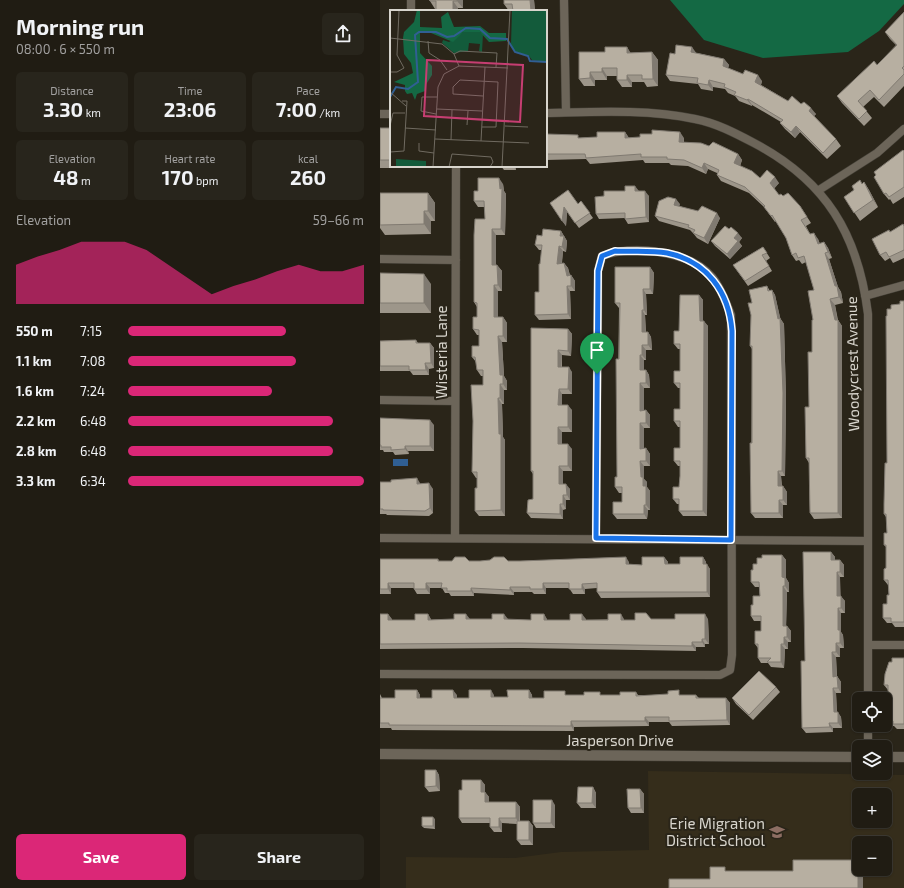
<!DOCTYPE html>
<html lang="en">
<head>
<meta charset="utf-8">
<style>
	:root { --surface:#201c13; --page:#28251c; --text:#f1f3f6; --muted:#a2a1a0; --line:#3d3a33; --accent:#db2777 }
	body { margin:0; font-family:"Exo 2",sans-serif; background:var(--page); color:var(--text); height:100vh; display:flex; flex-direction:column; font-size:15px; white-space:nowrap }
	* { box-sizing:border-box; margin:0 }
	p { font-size:13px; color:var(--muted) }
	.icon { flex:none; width:22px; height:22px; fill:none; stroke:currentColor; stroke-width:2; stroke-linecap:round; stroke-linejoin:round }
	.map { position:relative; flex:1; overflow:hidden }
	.details { display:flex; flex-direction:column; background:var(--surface); width:380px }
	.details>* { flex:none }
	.fabs { position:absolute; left:472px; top:692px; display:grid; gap:8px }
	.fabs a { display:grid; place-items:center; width:40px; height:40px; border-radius:6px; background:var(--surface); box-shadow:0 1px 3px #0004,0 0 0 1px var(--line); font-size:20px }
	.pin { position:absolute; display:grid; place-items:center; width:34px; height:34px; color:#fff; margin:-41px -17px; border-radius:50% 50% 50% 0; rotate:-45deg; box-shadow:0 0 4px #0007 }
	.pin .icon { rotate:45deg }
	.round { display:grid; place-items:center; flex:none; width:42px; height:42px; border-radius:6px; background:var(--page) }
	.headline { display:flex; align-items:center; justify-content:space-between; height:68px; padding:0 16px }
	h1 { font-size:22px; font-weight:700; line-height:30px }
	.figures { display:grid; grid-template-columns:repeat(3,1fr); gap:6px; height:68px; padding:4px 16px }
	.figures div { display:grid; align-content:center; border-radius:6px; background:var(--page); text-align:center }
	.figures b { font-size:20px; font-weight:700 }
	.figures small { font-size:11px; font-weight:400 }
	.figures p { font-size:11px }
	.chart { height:112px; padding:8px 16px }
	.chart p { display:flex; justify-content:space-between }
	.chart svg { width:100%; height:72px; margin-top:4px; fill:var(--accent); opacity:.7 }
	.cta { display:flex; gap:8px; margin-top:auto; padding:8px 16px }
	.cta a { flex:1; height:46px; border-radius:6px; background:var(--accent); color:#fff; font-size:16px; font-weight:700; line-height:46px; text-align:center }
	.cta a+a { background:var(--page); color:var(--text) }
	ul { padding:0 16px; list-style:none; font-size:13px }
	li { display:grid; grid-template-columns:64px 48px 1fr; align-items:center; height:30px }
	li i { height:10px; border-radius:5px; background:var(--accent) }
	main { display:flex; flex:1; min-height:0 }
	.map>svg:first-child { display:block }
	.built { fill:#352d1b; fill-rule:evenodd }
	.forest { fill:#146944 }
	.water { fill:#305f93 }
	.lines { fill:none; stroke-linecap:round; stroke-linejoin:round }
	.minor-casing { stroke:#464239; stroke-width:9 }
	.tertiary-casing { stroke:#464239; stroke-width:11 }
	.minor { stroke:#6c6559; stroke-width:8 }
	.tertiary { stroke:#6c6559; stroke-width:10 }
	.wall { fill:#9d968a }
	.shaded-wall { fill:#807a71 }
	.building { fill:#b7afa1; stroke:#807a71 }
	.route-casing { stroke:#fff; stroke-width:8 }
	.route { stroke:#1a73e8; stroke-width:5 }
	.labels { text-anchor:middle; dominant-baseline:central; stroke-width:4; stroke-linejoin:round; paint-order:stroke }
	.street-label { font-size:15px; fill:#d8d5cd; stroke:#2a2519 }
	.poi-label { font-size:15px; fill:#d8d5cd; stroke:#2a2519; text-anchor:end }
	.inset-river { fill:none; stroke:#305f93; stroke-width:2 }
	.inset-road { fill:none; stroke:#706b61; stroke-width:1 }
	.view { fill:#c63e72; fill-opacity:0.15; stroke:#c63e72; stroke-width:2 }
	.inset-edge { fill:none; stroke:#d8d5cd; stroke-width:2 }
</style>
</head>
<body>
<main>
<section class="details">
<div class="headline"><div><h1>Morning run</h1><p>08:00 · 6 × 550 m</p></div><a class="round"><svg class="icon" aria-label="share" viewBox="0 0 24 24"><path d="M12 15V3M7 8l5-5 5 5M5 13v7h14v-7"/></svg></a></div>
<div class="figures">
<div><p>Distance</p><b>3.30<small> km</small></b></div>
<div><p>Time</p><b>23:06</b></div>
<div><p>Pace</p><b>7:00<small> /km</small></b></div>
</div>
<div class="figures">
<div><p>Elevation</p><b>48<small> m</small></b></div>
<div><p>Heart rate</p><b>170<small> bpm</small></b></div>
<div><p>kcal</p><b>260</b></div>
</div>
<div class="chart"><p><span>Elevation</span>59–66 m</p>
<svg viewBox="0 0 160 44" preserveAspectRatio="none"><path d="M0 44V20L10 15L20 11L30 6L40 6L50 6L60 11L70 20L80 29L90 38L100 33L110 29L120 24L130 20L140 24L150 24L160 20V44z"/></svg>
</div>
<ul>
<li><b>550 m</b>7:15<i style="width:67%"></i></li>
<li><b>1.1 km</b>7:08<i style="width:71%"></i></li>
<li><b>1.6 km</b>7:24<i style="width:61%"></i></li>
<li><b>2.2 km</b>6:48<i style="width:87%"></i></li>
<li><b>2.8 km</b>6:48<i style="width:87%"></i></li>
<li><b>3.3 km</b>6:34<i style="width:100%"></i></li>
</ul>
<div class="cta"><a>Save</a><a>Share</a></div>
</section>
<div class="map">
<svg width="524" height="888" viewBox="0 0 524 888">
	<rect width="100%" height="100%" fill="#2a2519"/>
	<path class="built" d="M268,771L524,775V888H26V857L135,858L181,852L269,850ZM479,795H505V821H479ZM479,843H505V869H479Z"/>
	<path class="forest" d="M290,0H524V4L499,31L468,52L383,58L324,40Z"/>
	<path class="water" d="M13,459H28V466H13Z"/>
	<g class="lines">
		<g class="minor-casing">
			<path id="minor" d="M31,0V11
				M184,0L186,112
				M166,113C215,112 266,109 315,119C336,123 355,133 374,143C446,181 478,234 488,314V699
				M0,114H11
				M439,190L497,153L524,129
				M0,259L76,260
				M485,296L524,285
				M0,400L75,401
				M75,537L76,166
				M0,538L488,541
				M488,645H524
				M0,674L340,675L350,670L352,655L351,315C346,303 341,287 332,277C309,250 253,245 222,256L218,271L216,538
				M488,725V747"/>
		</g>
		<g class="tertiary-casing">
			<path id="tertiary" d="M0,754L479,757
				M505,757H524"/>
		</g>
		<use href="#minor" class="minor"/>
		<use href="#tertiary" class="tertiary"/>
	</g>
	<path class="wall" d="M83,0V8H78V11H56V9H55L50,1Z
		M124,0H154L155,11H129L124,4Z
		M524,12V86L504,107L494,97L483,107L492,118L484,126L462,103L457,96L497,65L516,45L510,39L505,32Z
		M247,47L250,53L272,52L278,60V86L267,87L264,82H252V87H242L237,80V76H227V80H215V86H204L199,79L225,52Z
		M317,53L344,59L349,65L348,68L363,74L382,81L381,85L408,101L421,104L436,114L434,116L456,139L461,146L447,159L420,132L415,138L405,129L400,123L401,122L372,105V106L359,101L355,96L348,93L345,89L333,87V91L321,89L318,84L290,81L286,75L295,54Z
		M0,128H11V166H55V168H0Z
		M245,132L249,138H304V142L329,146L358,154L362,160L360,166L380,178L399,183L394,188L399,195L403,196L420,206L431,223L426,226L430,234L438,239L440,244L444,242L448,248L452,258L449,259L458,287L461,292L463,303L455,305L458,320L462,326V518L434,519L430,513L429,463L426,458L432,352L434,290L426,262L422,264L419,260L416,261L412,255L406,238L396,221L395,222L384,207L369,193L341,181L337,175V173L328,169L326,174L308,166L291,165L289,163H265L263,160L210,164L206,159L166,160V134L200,138L217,137Z
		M524,151V197L513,204L510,199L509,200L504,194Z
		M121,166H136V170H124Z
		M484,182L489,190L498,207L480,221L464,197L474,190Z
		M123,184L124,191L126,194L125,235H116V265H117L122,271V291H118V317H123L127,323V342H122L124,376L127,381V390H124V404H122L123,437L125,440V516H99L95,511L97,488V478H96L92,472L103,385V376H101L97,370L96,362L92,357L99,346V335H97L93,329L97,317V307L94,302L105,219V207H98L94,201L98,191Z
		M259,191L269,196V222L248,224L245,219V218L219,219L216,214L224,196Z
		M0,193H48L55,203V221H51V234L5,235L0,228Z
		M201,201L213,218L199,228L187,212L186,226L170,203L198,204Z
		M300,204L299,206L340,218L328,244L317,238L313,233L310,230L279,221L275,216Z
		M524,226V258L513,263L510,258L505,261L500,255L510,232Z
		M349,229L362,238L359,242L362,246L350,259L335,246L331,241Z
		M181,231L187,241L186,252L183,251L182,263H184L188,268L190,275H191L195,281V291H190L191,319L159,320L155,315L159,292L160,264L162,250H159L155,245L162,236Z
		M383,247L390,258L386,261L392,271L368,286L353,265Z
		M270,267L274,273L273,294H266L267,315H265L266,332H268L271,337L272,350H266V360H264V370H266L269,375L270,388H264V410H266L270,415V428H264V448H266L270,454V466H264V479L267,482V487L270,491V510H268L267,519H237L233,514L242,502V493H239L235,487L237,477L239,308L235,303Z
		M0,273L51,284V313H0Z
		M387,286L390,291L392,290L395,295L400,318L404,324L406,398L405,476H401L402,486H403L407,492V505H403V518H375L371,513L372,349L370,346L372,303Z
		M319,295L323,300V321L328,326L327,516H303L299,511V504H297L293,499L299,487L300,476V466H298L294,461L300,448V427H298L294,421L300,409V388H298L294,383L300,371V349H298L294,344L299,331Z
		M524,301V627H515L512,623H507L503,618L509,595L508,585L504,580L506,568V547L504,545L507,533L506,517L504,514L507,463V316L511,309Z
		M151,328L188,329L192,334L191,356L182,355V367L192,372V394H182V405L192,410V432H182V444L192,449V471H183V484L190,489V500H186V509L183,510V519L151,518L147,513L153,499V474L151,471Z
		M36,340L38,343H50L54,348V368L49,369V375H33L30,371H0V341Z
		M0,418L54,425V451H28L29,454L15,455L13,452H4L3,450H0Z
		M0,482L40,484L53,489V513L49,516L7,515L6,514H0Z
		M451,552L455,557V560H460L464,565V577H460V596L465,601V613H461V632L463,635L464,648H460V657H456L457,676L461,682V693H456L457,712L461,717L462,728H453V732L426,733L422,728L425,661Z
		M402,555L406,560V578L409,583V592H407L406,626H407L411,631V642H408V649H405L404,668L391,667L388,663H381L378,658V648L375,644L381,631V621H374L371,616L373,605L380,596L379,587H375L371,582L373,570L382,558Z
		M284,557L288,562V564H300L323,557L326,562V564L330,569V597L221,598L217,592V588L205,589V594H193L189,588H166V594H154L152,592H134V595L94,593V596H71L69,593H65L62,588H50V594H37L34,589V588H11V594H0V559H58L59,561H128L249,562V564L262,565Z
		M0,614H8L12,620H35L48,614L51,620L90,619H128V620H151L164,614L167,620H190L206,619V620L244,619V620H255L271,619H328L329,644H325V647H316V651L143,648L0,649Z
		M524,658V729H517L514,726H508L505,722V708H508V690L504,685Z
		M396,687L400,692L373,720L356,704L352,698Z
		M37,690L40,695V698H52L77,695V698H89L114,695V697H128L149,690L152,695V698H164L188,695H240L256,692L258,695H316L319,698H346L350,703V725L292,726L289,722H269V726L194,727V731L12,730L11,728H0V694L2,698H15Z
		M56,770L59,775L60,791L49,792L45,787Z
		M101,780L105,785V792L109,797V802H136L140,807V821H149L153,826V845H141L137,840V824L122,823V832H114L110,827V823H82L79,818L82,790Z
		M213,787L216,793V808H201L197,803Z
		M260,789L264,794V813H251L248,808Z
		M175,805V828H156L153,823Z
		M55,819V829L44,828L42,826Z"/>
	<path class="shaded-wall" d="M77,0H83V8L77,1Z
		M150,0H154L155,11H151Z
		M73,1L78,8V11H73Z
		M247,47L252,55L247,53Z
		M312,47L317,54L311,52Z
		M272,52L278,60V86L273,79Z
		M344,59L349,65L347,72L343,66Z
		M222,68L227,76V80L222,72Z
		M210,72L215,80V86L210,78Z
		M247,75L252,82V87L247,80Z
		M378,75L382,81L380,88L375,82Z
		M329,80L333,87V91L328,85Z
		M368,99L372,105V106L367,100Z
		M431,108L436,114L433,117L429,111Z
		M416,126L420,132L415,138L411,132Z
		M245,132L249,138H245Z
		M300,132L304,138L303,148L299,142Z
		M358,154L362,160L359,169L354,163Z
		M324,163L328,169L326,174L322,168Z
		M133,166H136V170Z
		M395,177L399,183L394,189L390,183Z
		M119,178L123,184L124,191L126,194L125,235L121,229Z
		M484,182L489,190L498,207L493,200Z
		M255,186L259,191H255Z
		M265,191L269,196V222L266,217Z
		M48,193L55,203V221L48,211Z
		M296,199L300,204L298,210L294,205Z
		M184,207L187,212L186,226L182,221Z
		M44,211L51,221V234L44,224Z
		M337,213L340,218L328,244L324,238Z
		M112,229L116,235V271L112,265Z
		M181,231L187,241L186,252L182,247L180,236Z
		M358,233L362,238L359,242L362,246L350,259L347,254L354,238Z
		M434,233L438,239L442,250L438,244Z
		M444,242L448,248L452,258L448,252Z
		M179,246L183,251L181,269L177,264Z
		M445,253L449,259L458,287L461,292L463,303L459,297Z
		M184,263L188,268L191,281L187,276Z
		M117,265L122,271V291L118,285Z
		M270,267L274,273L273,294L270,289Z
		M44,274L51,284V313L44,303Z
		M191,275L195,281V291L191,286Z
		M114,285L118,291V323L114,317Z
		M187,286L190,291L191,319L188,314Z
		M263,289L266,294L267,315L264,310Z
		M392,290L395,295L401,321L400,318L404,324L406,398L405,476L402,471L398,319Z
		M319,295L323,300V326L320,321Z
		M450,299L455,305L458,324V320L462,326V518L458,513L455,320Z
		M262,310L265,315L266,337L262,332Z
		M123,317L127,323V342L123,336Z
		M324,321L328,326L327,516L323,511Z
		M188,329L192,334L191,356L188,351Z
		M268,332L271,337L272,350L268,345Z
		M118,336L122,342L124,376L127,381V390L123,384L120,375Z
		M50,343L54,348V368L51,363Z
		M262,345L266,350V360L262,355Z
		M178,350L182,355L181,372L178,367Z
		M260,355L264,360V375L260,370Z
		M45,363L49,369V375L46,370Z
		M189,367L192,372V394L188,389Z
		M266,370L269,375L270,388L266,383Z
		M260,383L264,388V416L260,411Z
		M120,384L124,390V404L120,398Z
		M179,389L182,394V410L178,405Z
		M118,398L122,404L123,437L125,440V516L121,510Z
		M188,405L192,410V432L188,427Z
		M266,410L270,415V428L266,423Z
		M50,420L54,425V451L50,446Z
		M260,423L264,428V454L260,449Z
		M178,427L182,432V449L178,444Z
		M188,444L192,449V471L188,466Z
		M25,446L28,451L29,454L25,449Z
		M266,448L270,454V466L266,461Z
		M260,461L264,466V479L267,482V487L270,491V510L266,505L263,486L261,477Z
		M179,466L183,471V489L179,484Z
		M398,471L401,476L402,492L398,486Z
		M37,478L40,483V489L37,484Z
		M49,483L53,489V513L50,508Z
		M186,484L190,489V500L187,495Z
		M403,486L407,492V505L403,500Z
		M183,495L186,500V509L183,504Z
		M399,500L403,505V518L399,513Z
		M180,504L183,510V519L180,514Z
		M264,505L268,510L267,519L264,514Z
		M451,552L455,557V565L451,560Z
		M402,555L406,560V578L409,583V592L405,586L402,577Z
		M246,557L249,562V570L246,564Z
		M284,557L288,562V569L285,564Z
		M323,557L326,562V569L323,564Z
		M460,560L464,565V577L460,572Z
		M327,564L330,569V597L327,592Z
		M457,572L460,577L461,601L457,596Z
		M8,583L11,588V594L8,589Z
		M46,583L50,588V594L46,589Z
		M163,583L166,588V594L163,589Z
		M202,584L205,589V594L202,589Z
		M403,586L407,592L406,631L403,626Z
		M130,587L134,592V595L130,590Z
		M91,588L94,593V596L91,591Z
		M461,596L465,601V613L461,608Z
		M458,608L461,613V632L463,635L464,648L460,643L458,630Z
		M8,614L12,619V625L8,620Z
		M48,614L51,619V625L48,620Z
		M86,614L90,619V625L86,619Z
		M124,614L128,619V625L124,619Z
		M164,614L167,619V625L164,620Z
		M202,614L206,619V625L202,620Z
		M241,614L244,619V625L241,620Z
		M325,614L328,619L329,644L325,639Z
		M407,626L411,631V642L407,637Z
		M404,637L408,642V649L404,644Z
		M322,639L325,644V647L322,642Z
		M312,642L316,647V651L312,646Z
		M456,643L460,648V657L456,652Z
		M401,644L405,649L404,668L401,662Z
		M452,652L456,657L457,682L453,677Z
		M457,676L461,682V693L458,688Z
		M453,688L456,693L457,717L454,712Z
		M37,690L40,695V703L37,698Z
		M73,690L77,695V703L74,698Z
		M111,690L114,695V702L111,697Z
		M149,690L152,695L153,703L149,698Z
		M346,698L350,703V725L347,720Z
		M458,712L461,717L462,728L458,723Z
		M265,717L269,722V726L265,721Z
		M191,721L194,727V731L191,726Z
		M449,723L453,728V732L450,727Z
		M56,770L59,775L60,791L56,786Z
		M101,780L105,785V797L101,792Z
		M213,787L216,793V808L212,803Z
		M260,789L264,794V813L261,808Z
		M105,792L109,797V807L105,802Z
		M172,800L175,805V828L171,823Z
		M136,802L140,807L139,824L136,818Z
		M53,817L55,819V829L53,826Z
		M119,818L122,823V832L119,827Z
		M149,821L153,826V845L149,840Z
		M478,860L479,862V869H483V888H478Z"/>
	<path class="building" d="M49,0H77V1H73V11H56V1H50Z
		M124,0H150L151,11H133L132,4H124Z
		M524,12V66L522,68L524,70V74L499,100L490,90L478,101L487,111L479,119L457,96L494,61L497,65L517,45L505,32Z
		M296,45L312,47L311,52L344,59L343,66L363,74L365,70L378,75L375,82L408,101L412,96L421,104L424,102L431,108L429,111L456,139L443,153L416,126L411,132L400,123L403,120L368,99L367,100L354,95L356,92L344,87L345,84L329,80L328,85L317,83L318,78L286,75L290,53L295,54Z
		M225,47H247V53L272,52L273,79H262V75H247V80H237V68H222V72H210V78L199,79V52H225Z
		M0,128H11V160H0Z
		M272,130L300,132L299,142L321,143L329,146L333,142L358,154L354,163L372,171L380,178L387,170L395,177L390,183L399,195L401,194L403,196L408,193L420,206L427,217L421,220L430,234L434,233L438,244L444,242L448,252L445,253L455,286H457L459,297L450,299L455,320H458V513H430L429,458H426L425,407H429L428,352H432V320H433L428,291L434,290L424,256L418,258L416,253L412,255L406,238L392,215L391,216L384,207L385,206L365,187L337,175L339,170L324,163L322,168L304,160L287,159V157H261V154L206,158L205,154H166V134L198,135V138L217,137V132H245V138L260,137V134H272Z
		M523,150L524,151V187L509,197L506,193L504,194L494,177L496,175L494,172Z
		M98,178H119L120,189L122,188L121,229H112V265H117L118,285H114V317H123V336H118L120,375H123V384H120V398H118L119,434H121V510L95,511V488H97V472H92L93,421L91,385H103V370H97L95,357H92V346H99V330L93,329V317H97V303L94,302V235L95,219H105L104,201H94V191H98Z
		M480,180L482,184L484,182L493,200L474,213L464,197L474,190L472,186Z
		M245,186H255V191H265L266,217L245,219V213L216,214L215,197L224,196V191H245Z
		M188,190L198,204L201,201L210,213L195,223L184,207L182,221L170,203Z
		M0,193H48V211H44V224L0,225Z
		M288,197L296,199L294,205L318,211L322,206L337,213L324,238L313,233L315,230L308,227L309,225L275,216L279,201Z
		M523,224L524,226V250L509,257L506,252L500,255L492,239L509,230L510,232Z
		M345,226L349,229L351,227L358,233L354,238L358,241L347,254L331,241Z
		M163,229L181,231L180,236H184L182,247L179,246L177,264L184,263L187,276L191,275V286H187L188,314L155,315V292H159V264H160L162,245H155L157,235L162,236Z
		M383,247L387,253L382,255L389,266L365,281L353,265Z
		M235,267H270V289H263L264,310H262V332H268V345H262V355H260V370H266V383H260V411L266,410V423H260V449L266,448V461H260L261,477H263V486H266V505H264V514H233V502H242V487H235V477H237L236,359H239L240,303H235Z
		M0,273L44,274V303H0Z
		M387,286L388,291L392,290L398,319L400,318L403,393L402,471H398V486H403V500H399V513H371L370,443H372V346H370L371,315L368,303H372L369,290Z
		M300,295H319L320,321H324L323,511H299V499H293V487H299L300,476V461H294V448H300V421H294V409H300V383H294V371H300V344H294V331H299Z
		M520,301H524V622H511V618H503V604H507V595H509L508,580H504V569L506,568V545H504V533H507L506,514H504V504L505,463H507L506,316H507V309H511V305L520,304Z
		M151,328L188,329V351L178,350V367H189L188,389H179L178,405H188V427H178V444H188V466H179V484H186L187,495H183V504H180V514L147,513L148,500L153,499V471H151Z
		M36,340V343H50L51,363H45L46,370H29V366H0V341Z
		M0,418L50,420V446H25V449L11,450V447H1V445H0Z
		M37,478V484L49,483L50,508L45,511L3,510V509H0V482H11V480Z
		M423,552H451V560H460V572H457V596H461V608H458V630H460V643H456V652H452L453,677L457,676L458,688H453L454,712H458V723H449L450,727L422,728L421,661H425Z
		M382,555H402V577L405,578V586H403V626H407V637H404V644H401V662H387L391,658H378V644H375V631H381V616H371V605H373V596H380L379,582H371V570H373V564H377V558H382Z
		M75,557H85L89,561H100L110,560L114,557H124L128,561H140L246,557V564L262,565V557H284L285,564H300V557H323V564H327V592H217V583L202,584V589H189V583H163V589H150V587H130V590L91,588V591H67V588H61L62,583H46V589H34V583H8V589H0V559H58V561H72Z
		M255,613H266L271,619H295V614H325V639H322V642H312V646L139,643L0,644V614H8V620H35V614H48V620L74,619V614H86V619H112V614H124V619L151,620V614H164V620H190V614H202V620H228V614H241V620H255Z
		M512,658H524V724H513V721H505V708H508V685H504L505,674L509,662H512Z
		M379,671L396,687L369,715L352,698Z
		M15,690H37V698H52V690H73L74,698H89V690H111V697H128L127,690H149V698H164V691H185V695H204V692H220V695H240V692H256V696L288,694V691L299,690V695H316V698H346L347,720L289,721V717H265V721H191V726L9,725V723H0V698H15Z
		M45,770H56V786L45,787Z
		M82,780H101V792H105V802H136V818H119V827H110V818H79V790H82Z
		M198,787H213L212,803H197Z
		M247,789H260L261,808H248Z
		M153,800H172L171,823H153Z
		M42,817H53V826H42Z
		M137,821H149V840H137Z
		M413,860H478V888H289V879H330V867H345V871H413Z"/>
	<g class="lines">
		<g class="route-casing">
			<path id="route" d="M235,251C252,252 270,250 287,253C327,261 349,292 352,331L351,540L216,538L218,271L222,256Z"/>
		</g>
		<use href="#route" class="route"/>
	</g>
	<defs>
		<g id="school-bare" transform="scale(1.2)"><path d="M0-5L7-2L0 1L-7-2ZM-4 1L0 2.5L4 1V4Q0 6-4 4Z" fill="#8d6e63" stroke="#2a2519" stroke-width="2.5" paint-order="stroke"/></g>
	</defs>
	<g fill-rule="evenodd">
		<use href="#school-bare" x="397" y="832"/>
	</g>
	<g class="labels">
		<g class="street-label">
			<text transform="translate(61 352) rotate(-90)">Wisteria Lane</text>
			<text transform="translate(472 364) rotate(-91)">Woodycrest Avenue</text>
			<text x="240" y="740">Jasperson Drive</text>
		</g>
		<g class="poi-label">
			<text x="385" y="823">Erie Migration<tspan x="385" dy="17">District School</tspan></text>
		</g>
	</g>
	<g transform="translate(10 10)">
		<rect width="157" height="157" fill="#2a2519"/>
		<path d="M122,0H157V52L142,50L139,46L124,41L121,34ZM73,22H90L93,24L92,42L89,41L90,34L79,33L78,41L64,43L52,33L53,30L59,32ZM6,149L36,151V157H6Z" fill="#135b3b"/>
		<path d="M27,0H30V17L52,18L51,7L58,2L64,17L90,16L99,23H116V31L99,32L90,22H73L63,32L41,23H30V43L42,56V65L35,76V81L27,84L25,90L22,83L17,84L15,81V75L4,72L23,63L21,53L14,44L13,28L14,22L24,12Z" fill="#146944"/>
		<path class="inset-river" d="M0,87L6,77L18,79L28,72L25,25L29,22H46L57,27L64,26L76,18L90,19L100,28L117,29L125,42L138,46L140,51L157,52"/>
		<path class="inset-road" d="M0,0H21M0,28L52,34L64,44L69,56M38,31L39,43L50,50L57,60M64,44L70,41L107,43L106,57M0,62H7L14,58L7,45L9,1M0,82L16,96M47,99L92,101M46,104L31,101L32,87H47M77,115L78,101M0,116L3,103H15M115,116L138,117M92,117H106L108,72L70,70L63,77V84L93,86M15,118L46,120M45,129L139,133M61,130L62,100M91,131L95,57M29,133V141L44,143M0,142L14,141L17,91H12M43,157L48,77L54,64L69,56L118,58M59,157L62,144L101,147L103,152L100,157M112,157L120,0"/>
		<path class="view" d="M37,50L133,55L130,112L34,106Z"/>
		<rect width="157" height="157" class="inset-edge"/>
	</g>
</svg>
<div class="fabs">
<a><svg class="icon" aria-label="locate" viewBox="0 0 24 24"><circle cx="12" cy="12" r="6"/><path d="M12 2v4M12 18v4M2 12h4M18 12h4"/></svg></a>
<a><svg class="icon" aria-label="layers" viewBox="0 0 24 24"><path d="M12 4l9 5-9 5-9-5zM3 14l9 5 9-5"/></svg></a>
<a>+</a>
<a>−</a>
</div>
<div class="pin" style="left:217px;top:374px;background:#1e9e55"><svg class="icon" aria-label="arrive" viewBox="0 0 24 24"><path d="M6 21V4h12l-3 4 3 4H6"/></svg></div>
</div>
</main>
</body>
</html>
